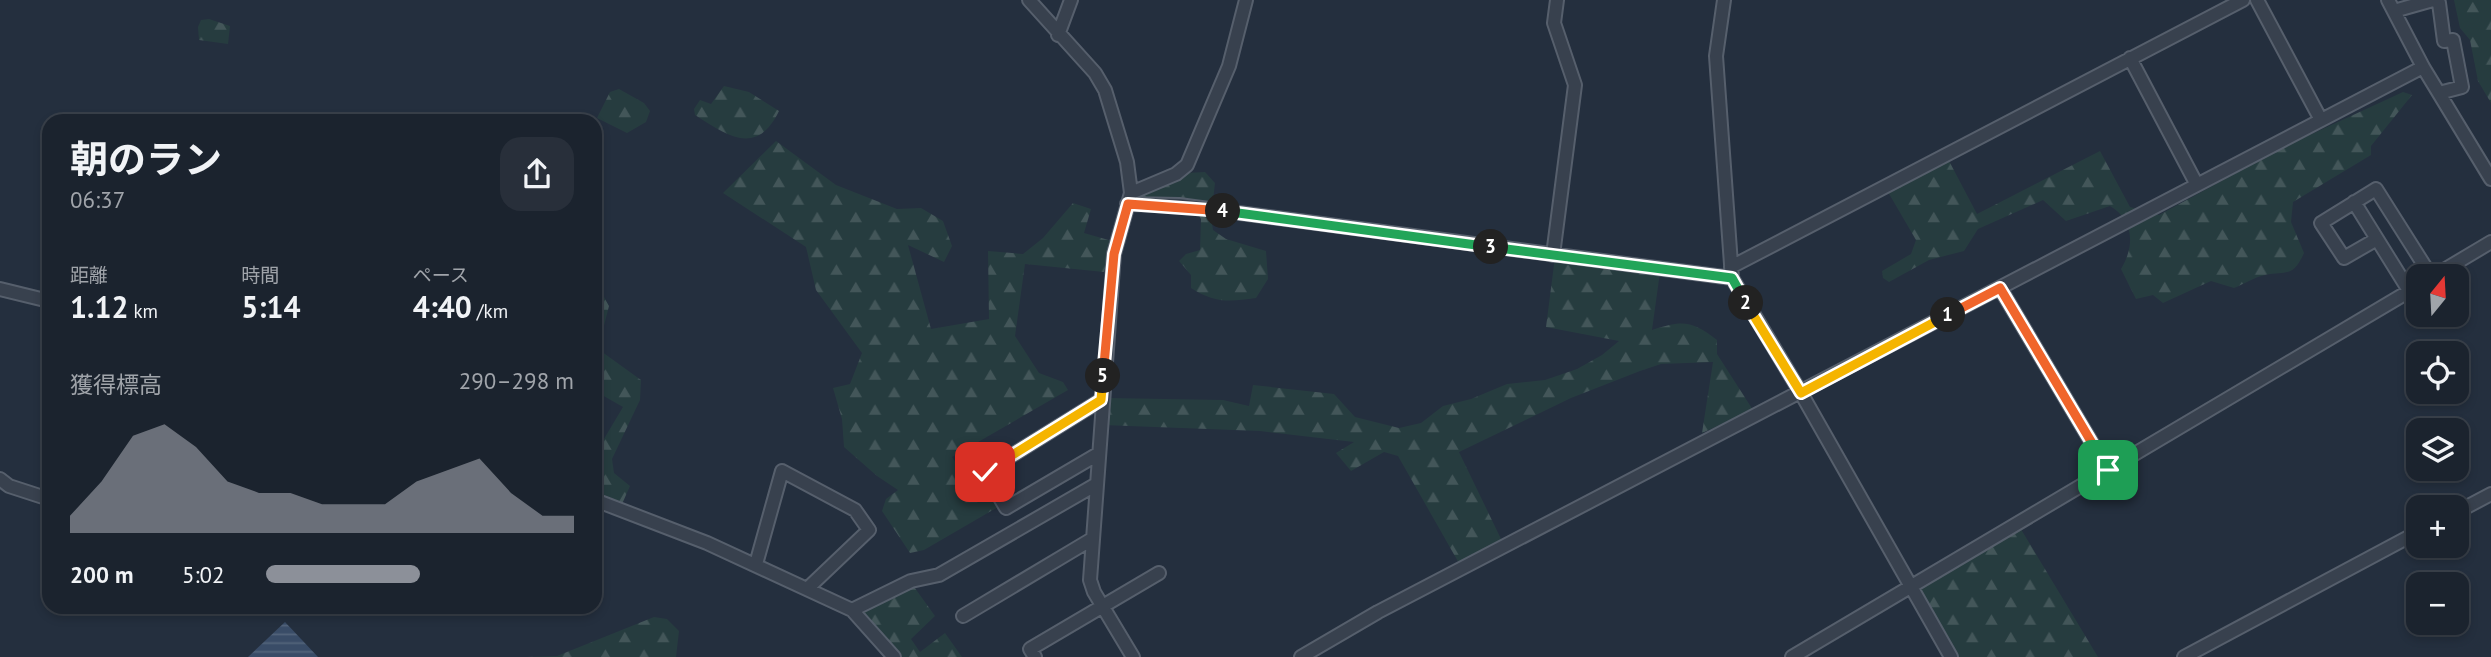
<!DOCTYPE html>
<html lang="ja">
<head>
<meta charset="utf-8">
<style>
	:root { --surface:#1b232e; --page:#282f3a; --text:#f1f3f6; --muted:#a0a4aa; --line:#39404a; --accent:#8c9099 }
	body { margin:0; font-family:"PT Sans","Noto Sans JP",sans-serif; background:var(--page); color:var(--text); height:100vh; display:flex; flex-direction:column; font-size:26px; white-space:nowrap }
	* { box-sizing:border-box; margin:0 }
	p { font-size:23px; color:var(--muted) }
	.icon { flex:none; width:38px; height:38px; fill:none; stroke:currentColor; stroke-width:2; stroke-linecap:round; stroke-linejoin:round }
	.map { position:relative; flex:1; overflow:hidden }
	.side { position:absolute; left:42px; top:114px; width:560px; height:500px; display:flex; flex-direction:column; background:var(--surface); border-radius:21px; box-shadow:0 4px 10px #0003,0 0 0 2px var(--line) }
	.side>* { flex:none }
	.needle { width:46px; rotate:18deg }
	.fabs { position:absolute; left:2406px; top:264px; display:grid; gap:14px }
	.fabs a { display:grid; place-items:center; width:63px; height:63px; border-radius:14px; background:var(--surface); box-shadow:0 4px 10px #0003,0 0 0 2px var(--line); font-size:35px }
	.pin { position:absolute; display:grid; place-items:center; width:60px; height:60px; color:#fff; margin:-30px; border-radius:14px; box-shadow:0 4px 10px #0006 }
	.km { position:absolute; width:35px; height:35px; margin:-18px; border-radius:50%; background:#222; color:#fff; font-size:19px; line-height:35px; text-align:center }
	.round { display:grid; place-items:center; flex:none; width:74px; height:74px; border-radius:21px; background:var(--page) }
	.head { display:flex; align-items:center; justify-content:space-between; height:119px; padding:0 28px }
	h1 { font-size:38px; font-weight:700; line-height:52px }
	.figures { display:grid; grid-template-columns:repeat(3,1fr); gap:10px; height:119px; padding:7px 28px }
	.figures div { display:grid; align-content:center }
	.figures b { font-size:30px; font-weight:700 }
	.figures small { font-size:19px; font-weight:400 }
	.figures p { font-size:19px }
	.chart { height:196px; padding:14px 28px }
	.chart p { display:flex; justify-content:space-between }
	.chart svg { width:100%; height:126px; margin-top:7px; fill:var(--accent); opacity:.7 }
	ul { padding:0 28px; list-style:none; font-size:23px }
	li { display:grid; grid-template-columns:112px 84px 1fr; align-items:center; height:52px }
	li i { height:18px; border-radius:9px; background:var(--accent) }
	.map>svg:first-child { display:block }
	.forest { fill:url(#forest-firs) }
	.water { fill:url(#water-rules) }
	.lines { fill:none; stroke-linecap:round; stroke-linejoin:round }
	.minor-casing { stroke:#565f6c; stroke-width:16 }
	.minor { stroke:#38414e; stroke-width:12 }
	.split-1-casing { stroke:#fff; stroke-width:14 }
	.split-2-casing { stroke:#fff; stroke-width:14 }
	.split-3-casing { stroke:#fff; stroke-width:14 }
	.split-4-casing { stroke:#fff; stroke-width:14 }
	.split-5-casing { stroke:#fff; stroke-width:14 }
	.split-6-casing { stroke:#fff; stroke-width:14 }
	.split-1 { stroke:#f0652b; stroke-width:9 }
	.split-2 { stroke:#f5b400; stroke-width:9 }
	.split-3 { stroke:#22a559; stroke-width:9 }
	.split-4 { stroke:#22a559; stroke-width:9 }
	.split-5 { stroke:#f0652b; stroke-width:9 }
	.split-6 { stroke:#f5b400; stroke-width:9 }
</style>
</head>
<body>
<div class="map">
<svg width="2491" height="657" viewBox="0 0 2491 657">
	<defs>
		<pattern id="forest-firs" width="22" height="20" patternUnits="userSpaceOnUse" patternTransform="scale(1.75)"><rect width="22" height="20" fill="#263c3f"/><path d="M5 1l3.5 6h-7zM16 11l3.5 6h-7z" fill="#435659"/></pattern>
		<pattern id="water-rules" width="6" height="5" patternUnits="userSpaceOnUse" patternTransform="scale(1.75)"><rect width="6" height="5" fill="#394c67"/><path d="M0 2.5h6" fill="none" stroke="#53647b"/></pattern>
	</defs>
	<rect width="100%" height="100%" fill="#242f3e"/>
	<path class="forest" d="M2454,0H2491V103L2478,81L2470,40L2460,28Z
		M209,19L230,26L228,44L199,40L198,27L201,20Z
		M724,86L749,92L779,111C757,156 729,137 695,115L694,109L700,100L711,104Z
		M619,89L644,103L650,111L646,122L627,133L597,118L610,92Z
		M2403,92L2412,95L2371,146V155L2293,202L2291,222L2304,253C2293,277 2288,271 2265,275C2255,277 2244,284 2234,288L2211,281L2163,303L2153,295L2136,299L2121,269C2135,246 2134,220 2110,206L2066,221L2043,200L1978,229L1964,251L1929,260L1889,282L1883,278L1882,271L1911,254L1916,240L1888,192L1948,159L1977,214L2100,151L2130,207L2159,215L2288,145Z
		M776,141L836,185L897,209L921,208L943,221L952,246L944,262L908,245L931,329L989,319L988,251L1023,254L1043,238L1073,203L1091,209L1084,233L1112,241L1104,272L1025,264L1015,336L1039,373L1063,382L1068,390L952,457L976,494L991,490L998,507L924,550L910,553L882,511L886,499L898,490L877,476L844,447L842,419L833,388L850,384L862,353L816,290L806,247L723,193Z
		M1205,172L1215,183L1211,217L1213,230L1226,239L1266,251L1268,279L1256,298C1229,302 1214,303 1191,288V275L1179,261L1186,254L1200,250L1201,219L1191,203L1140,200L1139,194L1185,173Z
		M1555,257L1660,272L1652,330C1682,320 1692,320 1717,340V354L1753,410L1702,433L1713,362L1661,364L1640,371L1571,398L1459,452L1502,541L1460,565L1398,456L1384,452L1351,471L1336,453L1354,442L1260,431L1103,425L1106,398L1223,400L1249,406L1253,385L1334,394L1355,417L1399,428L1421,423L1443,406L1471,399L1507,384L1545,380L1577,369L1602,355L1619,341L1546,327Z
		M595,293L604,297L609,306L598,349L641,380L640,400L612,459L614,473L630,486L622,504L595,491V454L623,407L595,391Z
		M2019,526L2098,657H1959L1916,588Z
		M912,584L935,616L911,639L920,652L945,633L962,657H901L862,612Z
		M654,617L667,619L679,631L676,657H527L557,656Z"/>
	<path class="water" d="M285,622L318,657H248Z"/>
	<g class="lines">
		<g class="minor-casing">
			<path id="minor" d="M1029,0L1095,73L1105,90L1127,162L1131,193L1114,254L1090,580L1094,592L1133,657
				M1724,0L1716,56L1732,278L1801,393L1951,657
				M2257,0L2321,120
				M2388,0L2423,67L2491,179
				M2394,11L2433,0L2439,3L2444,41L2453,40L2462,87L2439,93
				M1058,35L1071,0
				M2130,58L2197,185
				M1131,193L1176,174L1187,165L1229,66L1246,0
				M2354,202L2410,292
				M1127,204L1179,205L1732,278
				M2377,239L2344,258L2321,223L2376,189L2431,276
				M1553,255L1575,85L1554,23L1557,0
				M1731,267L2243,0
				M2434,276L2491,242
				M2000,288L2108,470
				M0,289L49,301
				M1098,454L1006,508L985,472L1101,400
				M0,479L9,486L49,499
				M595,500L707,543L852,610L894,657
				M2457,512L2491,494
				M756,564L782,471L855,510L869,530L807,589
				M852,610L911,581L939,575L1095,485
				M963,616L1092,539
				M1035,657L1030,649L1159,573
				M1301,657L1378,612L2423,67
				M1792,657L2418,286
				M2184,657L2418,532"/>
		</g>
		<use href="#minor" class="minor"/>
	</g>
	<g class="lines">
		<g class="split-1-casing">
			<path id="split-1" d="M1948,315L2000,288L2108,470"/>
		</g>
		<g class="split-2-casing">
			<path id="split-2" d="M1746,303L1801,393L1948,315"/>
		</g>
		<g class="split-3-casing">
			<path id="split-3" d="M1491,247L1732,278L1746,303"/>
		</g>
		<g class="split-4-casing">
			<path id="split-4" d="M1223,211L1491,247"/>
		</g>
		<g class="split-5-casing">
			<path id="split-5" d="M1103,376L1114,254L1128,204L1223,211"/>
		</g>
		<g class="split-6-casing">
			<path id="split-6" d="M985,472L1101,400L1103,376"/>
		</g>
		<use href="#split-1" class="split-1"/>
		<use href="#split-2" class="split-2"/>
		<use href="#split-3" class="split-3"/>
		<use href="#split-4" class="split-4"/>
		<use href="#split-5" class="split-5"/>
		<use href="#split-6" class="split-6"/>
	</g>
</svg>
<div class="fabs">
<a><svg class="needle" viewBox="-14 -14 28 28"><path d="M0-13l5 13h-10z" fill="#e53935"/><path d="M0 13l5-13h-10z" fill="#a0a4aa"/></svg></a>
<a><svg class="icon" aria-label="locate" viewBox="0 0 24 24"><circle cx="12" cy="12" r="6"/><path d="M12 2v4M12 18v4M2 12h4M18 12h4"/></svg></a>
<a><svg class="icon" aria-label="layers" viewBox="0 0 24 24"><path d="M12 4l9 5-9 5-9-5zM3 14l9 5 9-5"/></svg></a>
<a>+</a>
<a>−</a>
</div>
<div class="pin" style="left:2108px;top:470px;background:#1e9e55"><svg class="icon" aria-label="arrive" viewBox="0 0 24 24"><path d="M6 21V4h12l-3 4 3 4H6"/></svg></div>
<div class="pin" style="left:985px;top:472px;background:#d93025"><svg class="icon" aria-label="check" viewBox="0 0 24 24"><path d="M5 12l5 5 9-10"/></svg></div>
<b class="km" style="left:1948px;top:315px">1</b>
<b class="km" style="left:1746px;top:303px">2</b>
<b class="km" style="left:1491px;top:247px">3</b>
<b class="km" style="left:1223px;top:211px">4</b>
<b class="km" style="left:1103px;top:376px">5</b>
<section class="side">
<div class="head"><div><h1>朝のラン</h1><p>06:37</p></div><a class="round"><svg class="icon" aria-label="share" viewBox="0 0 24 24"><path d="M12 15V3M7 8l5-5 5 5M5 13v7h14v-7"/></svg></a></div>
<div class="figures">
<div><p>距離</p><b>1.12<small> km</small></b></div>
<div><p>時間</p><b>5:14</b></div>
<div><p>ペース</p><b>4:40<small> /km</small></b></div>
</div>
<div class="chart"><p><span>獲得標高</span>290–298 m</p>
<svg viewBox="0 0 160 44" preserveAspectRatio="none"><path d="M0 44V38L10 26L20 10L30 6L40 14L50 26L60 30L70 30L80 34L90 34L100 34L110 26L120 22L130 18L140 30L150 38L160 38V44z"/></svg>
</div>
<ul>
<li><b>200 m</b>5:02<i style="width:50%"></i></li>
</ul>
</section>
</div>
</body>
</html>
